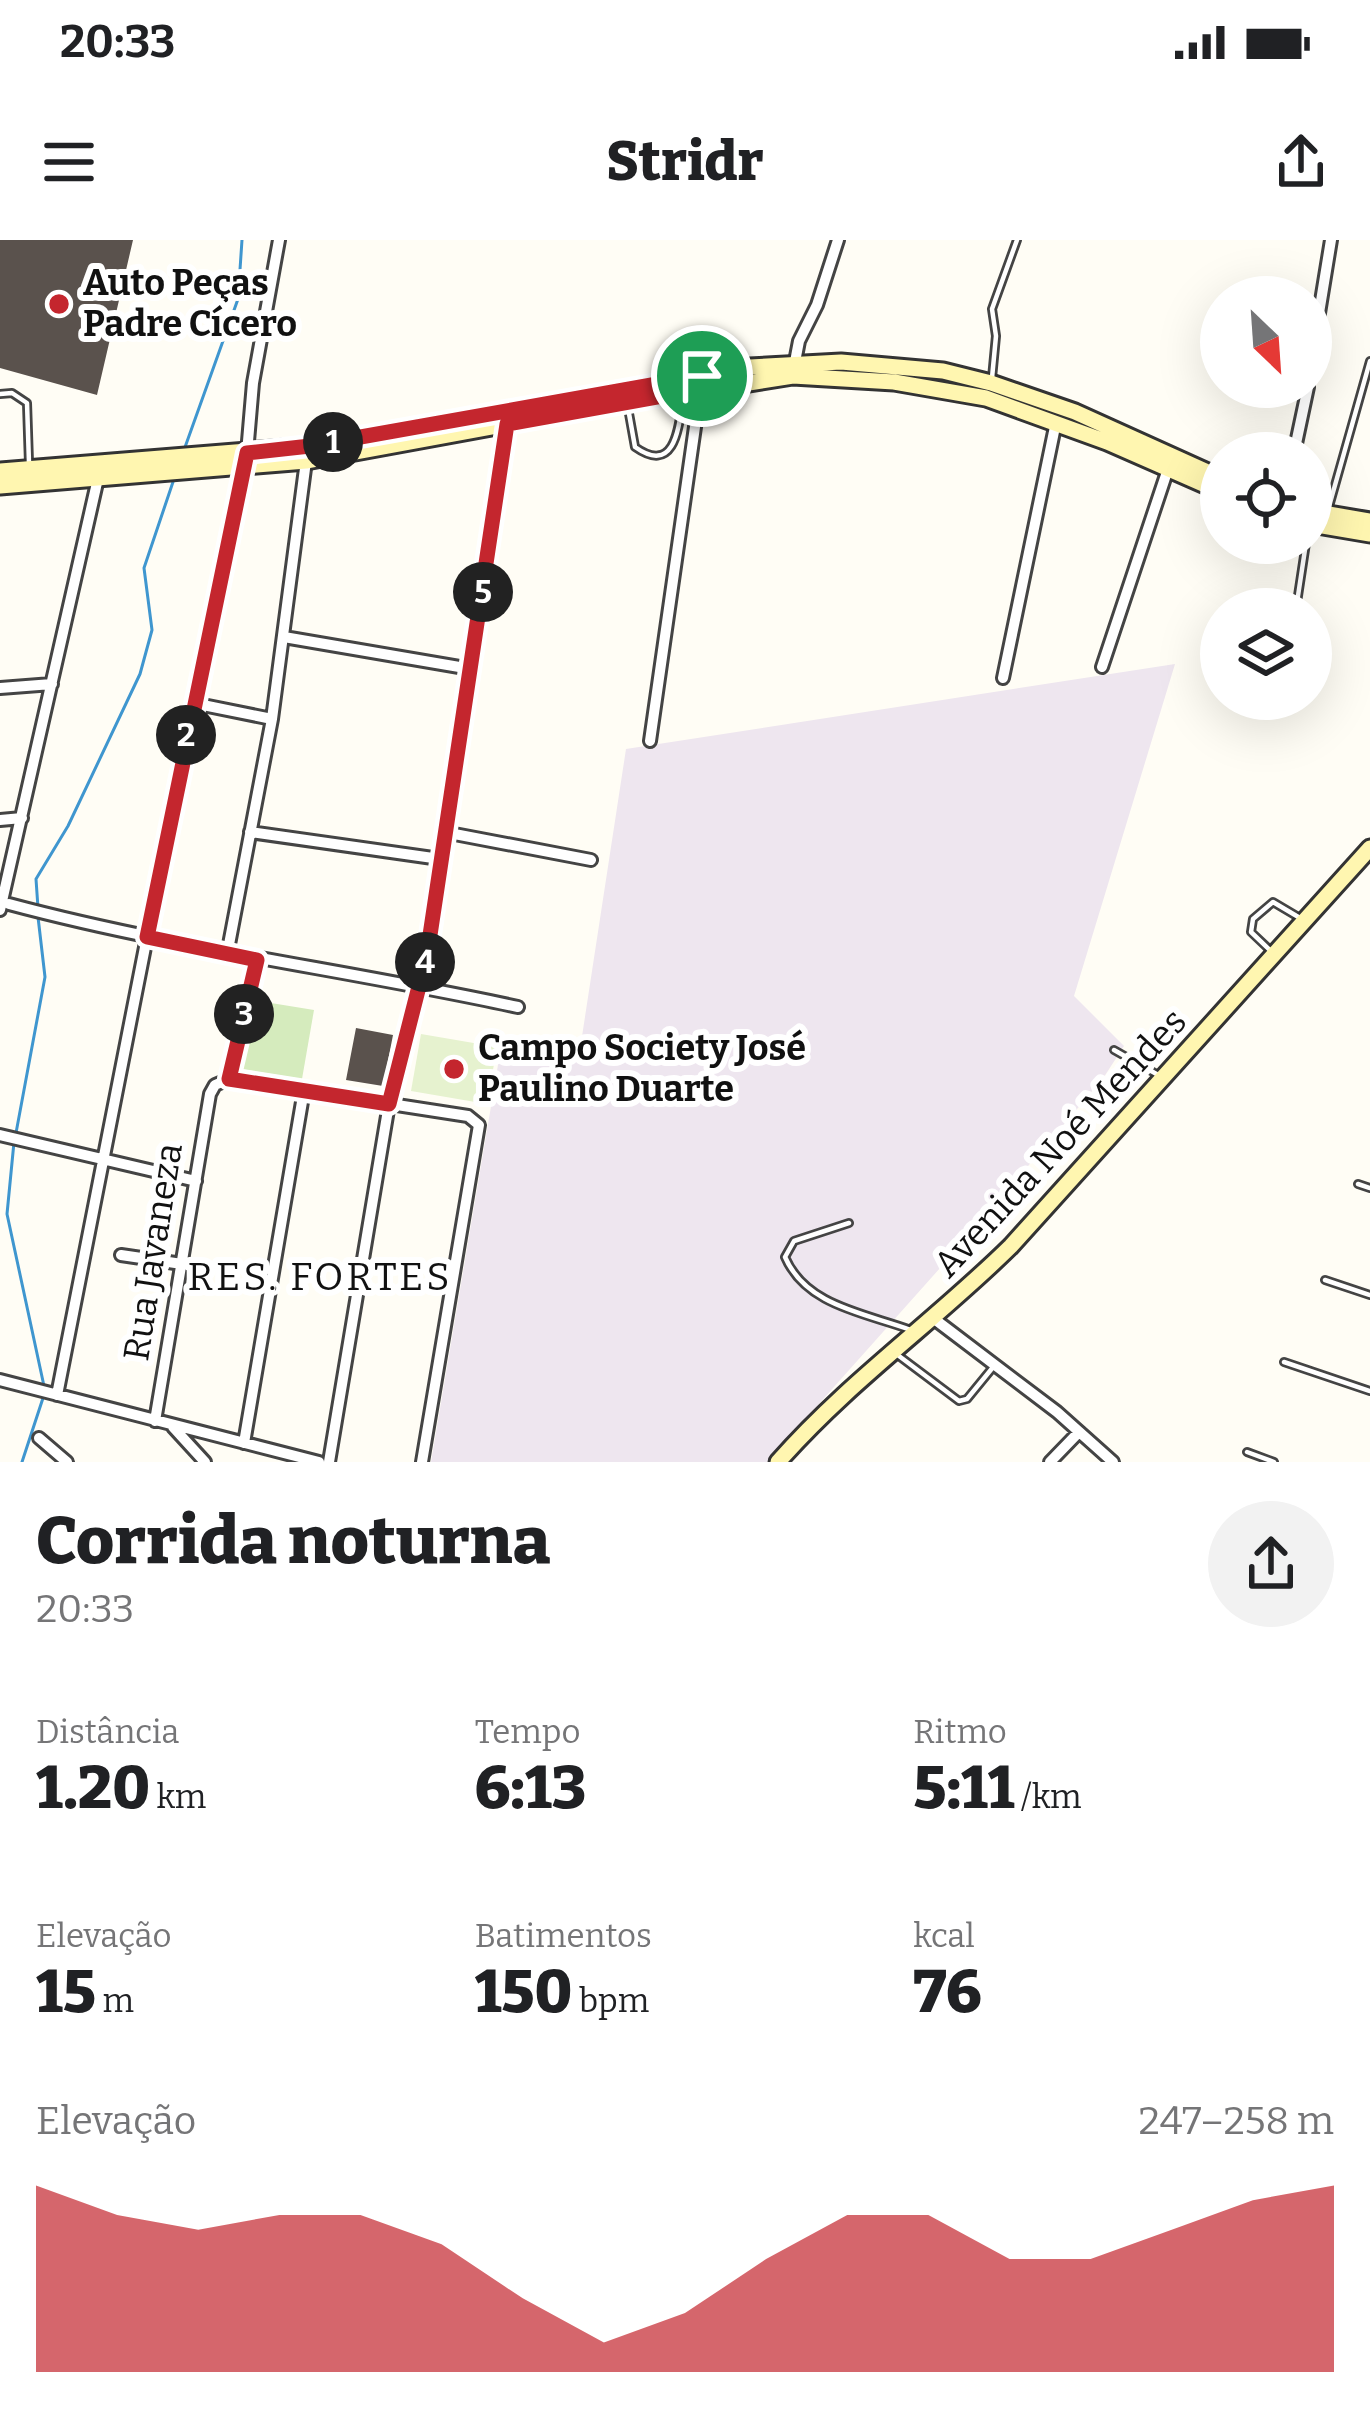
<!DOCTYPE html>
<html lang="pt">
<head>
<meta charset="utf-8">
<style>
	:root { --surface:#fff; --page:#f2f2f2; --text:#202124; --muted:#757577; --accent:#c4262e }
	body { margin:0; font-family:Bitter,serif; background:var(--page); color:var(--text); height:100vh; display:flex; flex-direction:column; font-size:45px; white-space:nowrap }
	* { box-sizing:border-box; margin:0 }
	p { font-size:39px; color:var(--muted) }
	.icon { flex:none; width:66px; height:66px; fill:none; stroke:currentColor; stroke-width:2; stroke-linecap:round; stroke-linejoin:round }
	.map { position:relative; height:1222px; overflow:hidden }
	.drawer { display:flex; flex-direction:column; background:var(--surface); flex:1 }
	.drawer>* { flex:none }
	.needle { width:78px; rotate:155deg }
	.tools { position:absolute; left:1200px; top:36px; display:grid; gap:24px }
	.tools a { display:grid; place-items:center; width:132px; height:132px; border-radius:50%; background:var(--surface); box-shadow:0 12px 48px #0002; font-size:60px }
	.pin { position:absolute; display:grid; place-items:center; width:102px; height:102px; color:#fff; margin:-51px; border:6px solid #fff; border-radius:50%; box-shadow:0 3px 12px #0007 }
	.km { position:absolute; width:60px; height:60px; margin:-30px; border-radius:50%; background:#222; color:#fff; font-size:33px; line-height:60px; text-align:center }
	.round { display:grid; place-items:center; flex:none; width:126px; height:126px; border-radius:63px; background:var(--page) }
	.summary { display:flex; align-items:center; justify-content:space-between; height:204px; padding:0 36px }
	h1 { font-size:66px; font-weight:800; line-height:90px }
	.figures { display:grid; grid-template-columns:repeat(3,1fr); gap:18px; height:204px; padding:12px 36px }
	.figures div { display:grid; align-content:center }
	.figures b { font-size:60px; font-weight:800 }
	.figures small { font-size:33px; font-weight:400 }
	.figures p { font-size:33px }
	.chart { height:336px; padding:24px 36px }
	.chart p { display:flex; justify-content:space-between }
	.chart svg { width:100%; height:216px; margin-top:12px; fill:var(--accent); opacity:.7 }
	.status { display:flex; justify-content:space-between; align-items:center; height:84px; padding:0 60px; background:var(--surface); direction:ltr }
	.status svg { height:33px; fill:currentColor }
	header { display:flex; justify-content:space-between; align-items:center; height:156px; padding:0 36px; background:var(--surface); font-size:54px; font-weight:800 }
	.map>svg:first-child { display:block }
	.industrial { fill:#eee6ef }
	.green { fill:#d5ebbd }
	.pitch { fill:#e6f2cf }
	.lines { fill:none; stroke-linecap:round; stroke-linejoin:round }
	.stream { stroke:#3f96cf; stroke-width:3 }
	.building { fill:#5a524d }
	.lane-casing { stroke:#444; stroke-width:10 }
	.street-casing { stroke:#444; stroke-width:16 }
	.secondary-casing { stroke:#333; stroke-width:21 }
	.lane { stroke:#fff; stroke-width:4.5 }
	.street { stroke:#fff; stroke-width:10 }
	.secondary { stroke:#fff6b0; stroke-width:15 }
	.route-casing { stroke:#fff; stroke-width:24 }
	.route { stroke:#c4262e; stroke-width:15 }
	.poi-dot { fill:#c4262e; stroke:#fff; stroke-width:4.5 }
	.labels { text-anchor:middle; dominant-baseline:central; stroke-width:12; stroke-linejoin:round; paint-order:stroke }
	.poi-label { font-size:36px; font-weight:bold; fill:#111; stroke:#fff; text-anchor:start }
	.street-label { font-size:36px; fill:#111; stroke:#fff }
	.neighbourhood-label { font-size:39px; letter-spacing:3px; fill:#111; stroke:#fff }
</style>
</head>
<body>
<div class="status"><b>20:33</b><svg viewBox="0 0 49 12"><path d="M0 12V9h3v3zM5 12V6h3v6zM10 12V3h3v9zM15 12V0h3v12zM26 1h20v11H26zM47 4h2v5h-2z"/></svg></div>
<header><svg class="icon" aria-label="menu" viewBox="0 0 24 24"><path d="M4 6h16M4 12h16M4 18h16"/></svg>Stridr<svg class="icon" aria-label="share" viewBox="0 0 24 24"><path d="M12 15V3M7 8l5-5 5 5M5 13v7h14v-7"/></svg></header>
<div class="map">
<svg width="1370" height="1222" viewBox="0 0 1370 1222">
	<rect width="100%" height="100%" fill="#fffdf5"/>
	<path class="industrial" d="M1175,424L1074,756L1124,806L1102,840L949,1018L767,1222H431L501,807L579,816L626,509Z"/>
	<path class="green" d="M253,760L314,770L302,839L241,829Z"/>
	<path class="pitch" d="M421,794L497,807L487,864L411,851Z"/>
	<g class="lines">
		<path class="stream" d="M184,210L238,59L242,0
			M38,668L36,639L68,586L140,434L152,390L144,328L175,236
			M16,893L45,737L38,677
			M14,902L7,974L44,1146
			M22,1222L44,1155"/>
	</g>
	<path class="building" d="M0,0H133L97,155L0,128Z
		M356,788L393,795L383,846L346,840Z"/>
	<g class="lines">
		<g class="lane-casing">
			<path id="lane" d="M992,138L996,96L992,69L1017,0
				M0,154L12,153L27,163L29,223
				M628,168L635,207C676,236 679,185 683,158
				M1328,270L1370,121
				M1296,369L1306,303
				M1272,712L1251,692L1253,679L1273,662L1300,678
				M1114,810L1160,836
				M1358,944L1370,948
				M849,983L794,1001L785,1017C806,1066 865,1073 911,1090
				M1325,1040L1370,1055
				M899,1116L959,1161L967,1159L994,1126
				M1284,1122L1370,1151
				M1247,1212L1274,1222"/>
		</g>
		<g class="street-casing">
			<path id="street" d="M1311,122L1331,0
				M794,127L799,101L817,65L838,0
				M1294,213L1308,147
				M284,397L471,429
				M1102,427L1170,223
				M1003,438L1056,182
				M0,448L52,444
				M193,463L272,479
				M650,501L701,145
				M0,580L22,578
				M250,592L440,619
				M444,592L591,620
				M9,664C177,709 348,730 518,767
				M0,670L99,234
				M227,715L272,479L306,221
				M229,839L257,720
				M0,895L196,941
				M121,1015L182,1024
				M933,1078L1057,1172L1113,1222
				M0,1140L319,1222
				M57,1155L193,463L247,213L253,143L279,0
				M155,1181L210,854L215,845L229,839L468,876L479,885L422,1222
				M173,1187L205,1222
				M39,1198L67,1222
				M244,1203L304,850
				M329,1222L389,864L427,715L506,199V178
				M1050,1222L1079,1192"/>
		</g>
		<g class="secondary-casing">
			<path id="secondary" d="M0,231L310,206L750,127L841,122L943,131L991,143L1075,172L1221,238
				M0,246L306,221L617,164L793,136L894,142L986,158L1107,202L1221,252
				M1311,271L1370,281
				M1311,284L1370,294
				M778,1222C848,1142 935,1081 1011,1006L1370,608"/>
		</g>
		<use href="#lane" class="lane"/>
		<use href="#street" class="street"/>
		<use href="#secondary" class="secondary"/>
	</g>
	<g class="lines">
		<g class="route-casing">
			<path id="route" d="M702,136L701,149L507,184L427,715L389,864L229,839L257,720L147,697L247,213L310,206Z"/>
		</g>
		<use href="#route" class="route"/>
	</g>
	<g class="poi-dot">
		<circle cx="59" cy="64" r="12"/>
		<circle cx="454" cy="829" r="12"/>
	</g>
	<g class="labels">
		<g class="poi-label">
			<text x="83" y="43">Auto Peças<tspan x="83" dy="41">Padre Cícero</tspan></text>
			<text x="478" y="808">Campo Society José<tspan x="478" dy="41">Paulino Duarte</tspan></text>
		</g>
		<g class="street-label">
			<text transform="translate(1060 903) rotate(-47)">Avenida Noé Mendes</text>
			<text transform="translate(153 1012) rotate(-81)">Rua Javaneza</text>
		</g>
		<g class="neighbourhood-label">
			<text x="320" y="1037">RES. FORTES</text>
		</g>
	</g>
</svg>
<div class="tools">
<a><svg class="needle" viewBox="-14 -14 28 28"><path d="M0-13l5 13h-10z" fill="#e53935"/><path d="M0 13l5-13h-10z" fill="#757577"/></svg></a>
<a><svg class="icon" aria-label="locate" viewBox="0 0 24 24"><circle cx="12" cy="12" r="6"/><path d="M12 2v4M12 18v4M2 12h4M18 12h4"/></svg></a>
<a><svg class="icon" aria-label="layers" viewBox="0 0 24 24"><path d="M12 4l9 5-9 5-9-5zM3 14l9 5 9-5"/></svg></a>
</div>
<div class="pin" style="left:702px;top:136px;background:#1e9e55"><svg class="icon" aria-label="arrive" viewBox="0 0 24 24"><path d="M6 21V4h12l-3 4 3 4H6"/></svg></div>
<b class="km" style="left:333px;top:202px">1</b>
<b class="km" style="left:186px;top:495px">2</b>
<b class="km" style="left:244px;top:774px">3</b>
<b class="km" style="left:425px;top:722px">4</b>
<b class="km" style="left:483px;top:352px">5</b>
</div>
<section class="drawer">
<div class="summary"><div><h1>Corrida noturna</h1><p>20:33</p></div><a class="round"><svg class="icon" aria-label="share" viewBox="0 0 24 24"><path d="M12 15V3M7 8l5-5 5 5M5 13v7h14v-7"/></svg></a></div>
<div class="figures">
<div><p>Distância</p><b>1.20<small> km</small></b></div>
<div><p>Tempo</p><b>6:13</b></div>
<div><p>Ritmo</p><b>5:11<small> /km</small></b></div>
</div>
<div class="figures">
<div><p>Elevação</p><b>15<small> m</small></b></div>
<div><p>Batimentos</p><b>150<small> bpm</small></b></div>
<div><p>kcal</p><b>76</b></div>
</div>
<div class="chart"><p><span>Elevação</span>247–258 m</p>
<svg viewBox="0 0 160 44" preserveAspectRatio="none"><path d="M0 44V6L10 12L20 15L30 12L40 12L50 18L60 29L70 38L80 32L90 21L100 12L110 12L120 21L130 21L140 15L150 9L160 6V44z"/></svg>
</div>
</section>
</body>
</html>
